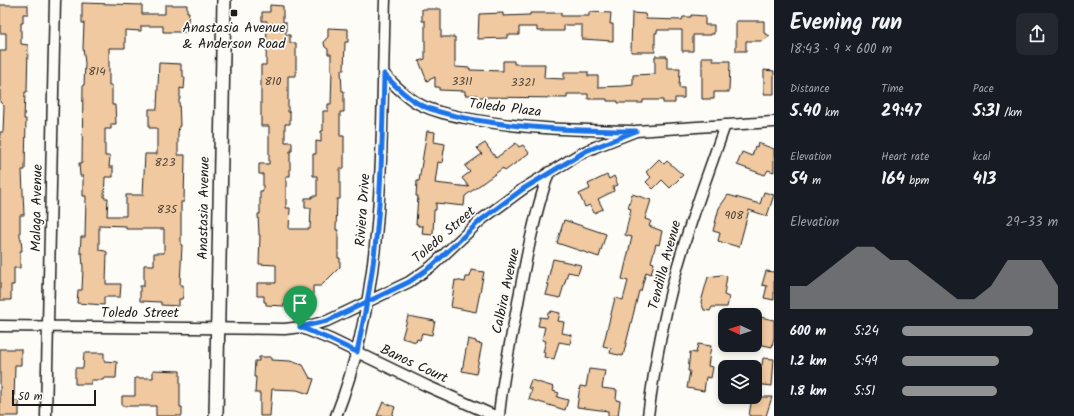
<!DOCTYPE html>
<html lang="en">
<head>
<meta charset="utf-8">
<style>
	:root { --surface:#171b24; --page:#242831; --text:#f1f3f6; --muted:#9ea1a6; --accent:#919294 }
	body { margin:0; font-family:Kalam,sans-serif; background:var(--page); color:var(--text); height:100vh; display:flex; flex-direction:column; font-size:15px; white-space:nowrap }
	* { box-sizing:border-box; margin:0 }
	p { font-size:13px; color:var(--muted) }
	.icon { flex:none; width:22px; height:22px; fill:none; stroke:currentColor; stroke-width:2; stroke-linecap:round; stroke-linejoin:round }
	.map { position:relative; flex:1; overflow:hidden }
	.details { display:flex; flex-direction:column; background:var(--surface); width:300px }
	.details>* { flex:none }
	.needle { width:26px; rotate:273deg }
	.tools { position:absolute; left:718px; top:308px; display:grid; gap:8px }
	.tools a { display:grid; place-items:center; width:44px; height:44px; border-radius:8px; background:var(--surface); box-shadow:0 2px 6px #0003; font-size:20px }
	.scale { position:absolute; left:12px; bottom:10px; width:84px; box-sizing:border-box; padding-left:4px; border:2px solid #1c1c1c; border-top:0; font-size:11px; line-height:14px; white-space:nowrap; color:#1c1c1c; -webkit-text-stroke:3px #fdfcf7; paint-order:stroke }
	.pin { position:absolute; display:grid; place-items:center; width:34px; height:34px; color:#fff; margin:-41px -17px; border-radius:50% 50% 50% 0; rotate:-45deg; box-shadow:0 0 4px #0007 }
	.pin .icon { rotate:45deg }
	.round { display:grid; place-items:center; flex:none; width:42px; height:42px; border-radius:8px; background:var(--page) }
	.summary { display:flex; align-items:center; justify-content:space-between; height:68px; padding:0 16px }
	h1 { font-size:22px; font-weight:800; line-height:30px }
	.metrics { display:grid; grid-template-columns:repeat(3,1fr); gap:6px; height:68px; padding:4px 16px }
	.metrics div { display:grid; align-content:center }
	.metrics b { font-size:17px; font-weight:800 }
	.metrics small { font-size:11px; font-weight:400 }
	.metrics p { font-size:11px }
	.chart { height:112px; padding:8px 16px }
	.chart p { display:flex; justify-content:space-between }
	.chart svg { width:100%; height:72px; margin-top:4px; fill:var(--accent); opacity:.7 }
	ul { padding:0 16px; list-style:none; font-size:13px }
	li { display:grid; grid-template-columns:64px 48px 1fr; align-items:center; height:30px }
	li i { height:10px; border-radius:5px; background:var(--accent) }
	main { display:flex; flex:1; min-height:0 }
	.map>svg:first-child { display:block }
	.building { fill:#f0c9a0; stroke:#1c1c1c }
	.lines { fill:none; stroke-linecap:round; stroke-linejoin:round }
	.minor-casing { stroke:#1c1c1c; stroke-width:13 }
	.tertiary-casing { stroke:#1c1c1c; stroke-width:16 }
	.minor { stroke:#fdfcf7; stroke-width:10 }
	.tertiary { stroke:#fdfcf7; stroke-width:13 }
	.route-casing { stroke:#fff; stroke-width:8 }
	.route { stroke:#1a73e8; stroke-width:5 }
	.poi-dot { fill:#1c1c1c; stroke:#fdfcf7; stroke-width:1.5 }
	.labels { text-anchor:middle; dominant-baseline:central; stroke-width:3.5; stroke-linejoin:round; paint-order:stroke }
	.number-label { font-size:12px; fill:#51473d }
	.poi-label { font-size:14px; fill:#1c1c1c; stroke:#fdfcf7 }
	.street-label { font-size:14px; fill:#1c1c1c; stroke:#fdfcf7 }
</style>
</head>
<body>
<main>
<div class="map">
<svg width="774" height="416" viewBox="0 0 774 416">
	<rect width="100%" height="100%" fill="#fdfcf7"/>
	<filter id="ink" filterUnits="userSpaceOnUse"><feTurbulence type="fractalNoise" baseFrequency=".025" numOctaves="2"/><feDisplacementMap in="SourceGraphic" scale="8" xChannelSelector="R" yChannelSelector="G"/><feConvolveMatrix kernelMatrix="1 2 1 2 8 2 1 2 1" color-interpolation-filters="sRGB"/></filter>
	<g filter="url(#ink)">
		<path class="building" d="M82,3L142,5V14H165V5H187V12H189L188,22H187V32H163V26H141V31L125,30V48H109V85H112V105H115L116,124H111V129H105V156H110L109,167H113V177H105L104,198H108L107,216H126V195H143L145,154H157V128H149V109H157L159,63L181,64V71H183V77H185L184,89L180,88V99H179L180,126H179L178,133V155H185L184,202H181V245H182L180,285H183V296L182,299H179V306L161,305V302L140,301V286H144V265H154V253H164V229H126V226L99,225V250L105,251L107,252L106,284H121L120,297H104V305L77,303L78,290H82L83,268L82,253H80L81,237H85L86,196H83V176H80L79,163H82L83,85H84L85,63L83,48L84,23H82Z
			M0,5H28V14H23V23H21V44L28,45L27,92H25L24,119H26L25,170H22L24,215H20V238H21L22,251H20V268H14V285H11V300H0V132H3L4,106L0,102V51H6V33H0Z
			M270,5L283,6V22H286V35H290V43H296V76H288V112H290V124H285V142H292V151H290V176H286V208H290L289,229H310L311,208H305V198H312V196H317V176H313V154H316V141L321,142V131H323V111H328V104H331L332,70H331V54H328V49L325,47L324,43L325,40L328,37V28L348,29V42H345L344,70H341L342,91H344V112H340V136H344V169H340V199H337L336,230H338V258H340V267L321,286H313V299L286,298V304H284V306L266,305V302H264V296H257V283H276V265L259,264L260,235H259L258,214H260V191H263V174H259V164H269V126H261V65H266L267,21H262V12H270Z
			M422,9H441V37H455V67L470,68V70L503,71V61H514V64H545L544,78L564,79V72H588V76H598V87L624,86L633,85V75L655,74V56H667V68H680L679,88H684V98H675V103H663V100H643V103H618V101H607V99H588V94H567V98L477,97V95H465V91L439,90V87H435V77L427,81L419,61L425,59V21H422Z
			M589,12L611,13L610,24H613V41L582,39V25H564V31H537V27H519V35H507V38L478,39L479,14L503,13V16L530,15V13H561V16H589Z
			M632,13L645,14L646,19L682,20L683,17H691V15L705,16V25H714V34H711V35H693V51H682V30H657V33H655V52H631Z
			M736,21H764V33L770,36L762,41H746V51H736Z
			M702,57H713V61H730L729,92H714V99H702Z
			M764,70L774,71V94H764Z
			M427,131L435,132L434,142L445,144L442,163L438,162L435,183L469,187L462,178L470,172L465,166L482,154L477,148L485,143L496,158L516,143L519,147L523,145L529,153L505,171L503,168L465,196L464,206L436,203V210H434L433,235L422,234L423,226H418V224H416L418,196H416L417,181H419Z
			M758,143L774,149V172L768,170L765,175L737,165L742,152L752,156L755,146L757,147Z
			M659,159L664,164L667,161L683,175L670,188L662,180L653,189L646,182L651,177L646,172Z
			M607,175L609,179L614,176L618,185L613,187L614,191L598,199L603,209L594,213L590,205L585,207L579,194L590,189L588,184Z
			M764,192L774,195L767,216L749,210L739,247L718,241L720,233L713,231L719,208L728,195L760,204Z
			M632,194L651,200L645,219L651,221L649,226L662,231L659,245L656,244L651,262L654,263L651,274L646,272L641,291H639L623,356L610,353L611,348L603,346L615,298L623,300L628,281L622,279L632,237L625,235L631,209L628,208Z
			M564,220L606,234L599,257L557,243Z
			M553,259L581,265L578,274L568,272L560,298L546,295L549,284H547Z
			M471,270L484,272L476,312L451,307L455,280L465,282L466,277H470Z
			M766,271L774,272V300L764,298L767,286L762,285Z
			M721,275L727,276L724,295L729,297L727,307H712L710,311L704,310L701,302L708,277Z
			M551,311L560,313L558,321L564,322L562,333L572,335L570,344L559,342L554,359L544,357L545,353L543,352L546,341L542,340L545,327L538,326L540,317L547,318L548,313H550Z
			M408,316L435,321L432,335L422,333L420,340L417,339L416,342L402,338Z
			M760,317L774,320V337L772,347L759,344L760,336L756,335Z
			M468,339L476,341V343L482,344L476,374L462,371Z
			M698,344L711,346L708,366L713,367L711,378L706,377L704,391L687,388L690,371H688L690,352L696,353Z
			M0,349H21V365H15L14,401H19V416H0Z
			M84,353H104V361L117,362L116,378H104L103,380H91V384H75V368H83Z
			M259,357H271V360L290,361L303,365L310,378L314,379L309,394L297,390L272,389L270,416H260V393H255L256,377H254L255,361H259Z
			M763,358L774,359L772,386L755,384L756,364L762,365Z
			M589,369L605,371L602,388L617,390L616,400L620,401L618,416H608V411L577,407L580,386L586,387Z
			M153,370L180,371V407H182V416H156V406H122V396H135V378H153Z
			M531,380L554,387L553,391L559,393L557,397L568,400L565,410L529,399L532,389L528,388Z
			M752,397H772L766,416H749Z
			M383,402L395,407L392,416H377Z"/>
		<g class="lines">
			<g class="minor-casing">
				<path id="minor" d="M384,74C395,86 407,98 421,105C435,112 450,115 465,118C520,129 576,130 632,131
					M0,326L285,329L309,326L327,321L409,282L432,266L481,220L523,189L578,155L595,147L636,131L774,122
					M300,327L332,340L427,386L495,416
					M46,416L55,0
					M336,416C388,284 380,139 385,0
					M499,416C502,380 510,344 517,308C525,263 534,216 549,172
					M648,416C656,353 669,289 689,229C700,194 713,160 725,125"/>
			</g>
			<g class="tertiary-casing">
				<path id="tertiary" d="M216,416L224,0"/>
			</g>
			<use href="#minor" class="minor"/>
			<use href="#tertiary" class="tertiary"/>
		</g>
	</g>
	<g class="lines" filter="url(#ink)">
		<g class="route-casing">
			<path id="route" d="M300,327L327,338L357,352L367,302L409,282L432,266L481,220L523,189L586,151L636,131C579,131 521,129 465,118C451,115 435,112 421,105C407,98 395,86 384,74C382,150 381,228 367,302L327,321L300,327"/>
		</g>
		<use href="#route" class="route"/>
	</g>
	<rect class="poi-dot" x="230" y="9" width="8" height="8" rx="2"/>
	<g class="labels">
		<g class="number-label">
			<text x="97" y="71">814</text>
			<text x="273" y="81">810</text>
			<text x="462" y="81">3311</text>
			<text x="523" y="82">3321</text>
			<text x="165" y="162">823</text>
			<text x="167" y="209">835</text>
			<text x="734" y="215">908</text>
		</g>
		<g class="poi-label">
			<text x="234" y="28">Anastasia Avenue<tspan x="234" dy="16">&amp; Anderson Road</tspan></text>
		</g>
		<g class="street-label">
			<text transform="translate(505 108) rotate(7)">Toledo Plaza</text>
			<text transform="translate(37 208) rotate(-89)">Malaga Avenue</text>
			<text transform="translate(204 208) rotate(-89)">Anastasia Avenue</text>
			<text transform="translate(363 210) rotate(-86)">Riviera Drive</text>
			<text transform="translate(444 235) rotate(-41)">Toledo Street</text>
			<text transform="translate(665 265) rotate(-75)">Tendilla Avenue</text>
			<text transform="translate(506 291) rotate(-78)">Calbira Avenue</text>
			<text x="140" y="313">Toledo Street</text>
			<text transform="translate(414 364) rotate(25)">Banos Court</text>
		</g>
	</g>
</svg>
<div class="tools">
<a><svg class="needle" viewBox="-14 -14 28 28"><path d="M0-13l5 13h-10z" fill="#e53935"/><path d="M0 13l5-13h-10z" fill="#9ea1a6"/></svg></a>
<a><svg class="icon" aria-label="layers" viewBox="0 0 24 24"><path d="M12 4l9 5-9 5-9-5zM3 14l9 5 9-5"/></svg></a>
</div>
<div class="scale">50 m</div>
<div class="pin" style="left:300px;top:327px;background:#1e9e55"><svg class="icon" aria-label="arrive" viewBox="0 0 24 24"><path d="M6 21V4h12l-3 4 3 4H6"/></svg></div>
</div>
<section class="details">
<div class="summary"><div><h1>Evening run</h1><p>18:43 · 9 × 600 m</p></div><a class="round"><svg class="icon" aria-label="share" viewBox="0 0 24 24"><path d="M12 15V3M7 8l5-5 5 5M5 13v7h14v-7"/></svg></a></div>
<div class="metrics">
<div><p>Distance</p><b>5.40<small> km</small></b></div>
<div><p>Time</p><b>29:47</b></div>
<div><p>Pace</p><b>5:31<small> /km</small></b></div>
</div>
<div class="metrics">
<div><p>Elevation</p><b>54<small> m</small></b></div>
<div><p>Heart rate</p><b>164<small> bpm</small></b></div>
<div><p>kcal</p><b>413</b></div>
</div>
<div class="chart"><p><span>Elevation</span>29–33 m</p>
<svg viewBox="0 0 160 44" preserveAspectRatio="none"><path d="M0 44V30L10 30L20 22L30 14L40 6L50 6L60 14L70 14L80 22L90 30L100 38L110 38L120 30L130 14L140 14L150 14L160 30V44z"/></svg>
</div>
<ul>
<li><b>600 m</b>5:24<i style="width:84%"></i></li>
<li><b>1.2 km</b>5:49<i style="width:62%"></i></li>
<li><b>1.8 km</b>5:51<i style="width:61%"></i></li>
</ul>
</section>
</main>
</body>
</html>
